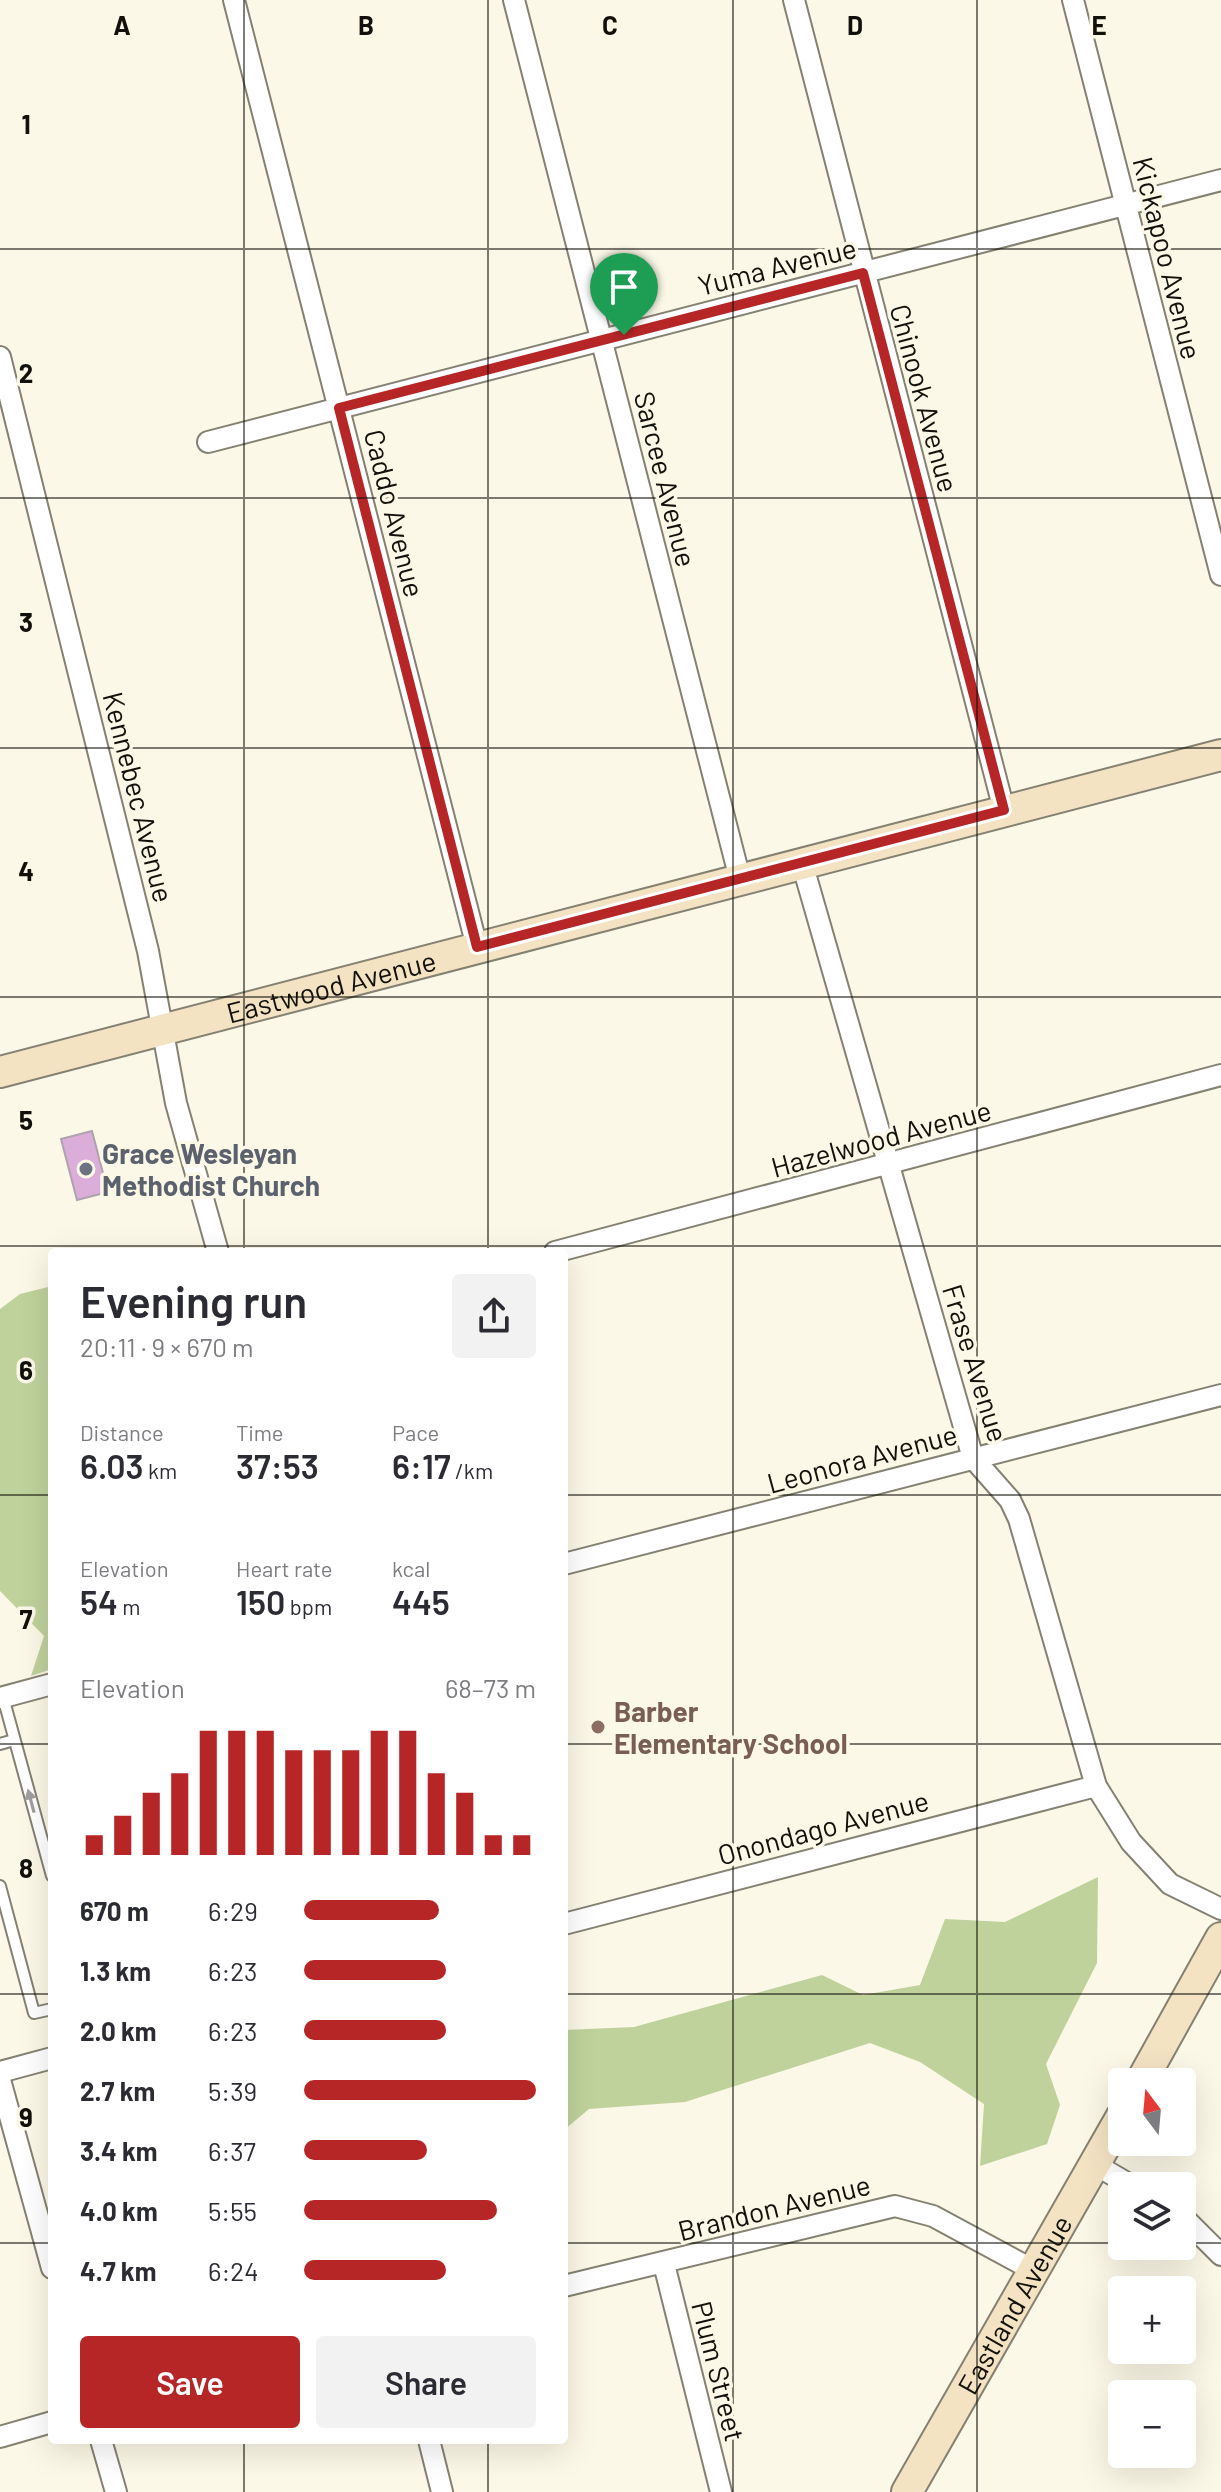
<!DOCTYPE html>
<html lang="en">
<head>
<meta charset="utf-8">
<style>
	:root { --surface:#fff; --page:#f2f2f3; --text:#2b2b33; --muted:#7c7c81; --accent:#b62627 }
	body { margin:0; font-family:Barlow,sans-serif; background:var(--page); color:var(--text); height:100vh; display:flex; flex-direction:column; font-size:30px; white-space:nowrap }
	* { box-sizing:border-box; margin:0 }
	p { font-size:26px; color:var(--muted) }
	.icon { flex:none; width:44px; height:44px; fill:none; stroke:currentColor; stroke-width:2; stroke-linecap:round; stroke-linejoin:round }
	.map { position:relative; flex:1; overflow:hidden }
	.side { position:absolute; left:48px; top:1248px; width:520px; height:1196px; display:flex; flex-direction:column; background:var(--surface); border-radius:8px; box-shadow:0 8px 32px #0002 }
	.side>* { flex:none }
	.needle { width:52px; rotate:344deg }
	.fabs { position:absolute; left:1108px; top:2068px; display:grid; gap:16px }
	.fabs a { display:grid; place-items:center; width:88px; height:88px; border-radius:8px; background:var(--surface); box-shadow:0 8px 32px #0002; font-size:40px }
	.pin { position:absolute; display:grid; place-items:center; width:68px; height:68px; color:#fff; margin:-82px -34px; border-radius:50% 50% 50% 0; rotate:-45deg; box-shadow:0 0 8px #0007 }
	.pin .icon { rotate:45deg }
	.round { display:grid; place-items:center; flex:none; width:84px; height:84px; border-radius:8px; background:var(--page) }
	.summary { display:flex; align-items:center; justify-content:space-between; height:136px; padding:0 32px }
	h1 { font-size:44px; font-weight:600; line-height:60px }
	.stats { display:grid; grid-template-columns:repeat(3,1fr); gap:12px; height:136px; padding:8px 32px }
	.stats div { display:grid; align-content:center }
	.stats b { font-size:34px; font-weight:600 }
	.stats small { font-size:22px; font-weight:400 }
	.stats p { font-size:22px }
	.chart { height:224px; padding:16px 32px }
	.chart p { display:flex; justify-content:space-between }
	.chart svg { width:100%; height:144px; margin-top:8px; stroke:var(--accent); stroke-width:6 }
	.primary-button { display:flex; gap:16px; margin-top:auto; padding:16px 32px }
	.primary-button a { flex:1; height:92px; border-radius:8px; background:var(--accent); color:#fff; font-size:32px; font-weight:600; line-height:92px; text-align:center }
	.primary-button a+a { background:var(--page); color:var(--text) }
	ul { padding:0 32px; list-style:none; font-size:26px }
	li { display:grid; grid-template-columns:128px 96px 1fr; align-items:center; height:60px }
	li i { height:20px; border-radius:10px; background:var(--accent) }
	.map>svg:first-child { display:block }
	.forest { fill:#bfd29c }
	.building { fill:#daaed8; stroke:#afa2ae; stroke-width:2 }
	.lines { fill:none; stroke-linecap:round; stroke-linejoin:round }
	.lane-casing { stroke:#858172; stroke-width:14 }
	.street-casing { stroke:#858172; stroke-width:24 }
	.secondary-casing { stroke:#858172; stroke-width:34 }
	.lane { stroke:#fff; stroke-width:10 }
	.street { stroke:#fff; stroke-width:20 }
	.secondary { stroke:#f4e3c3; stroke-width:30 }
	.oneway { fill:#a09f9d }
	.route-casing { stroke:#fff; stroke-width:16 }
	.route { stroke:#b62627; stroke-width:10 }
	.grid { fill:none; stroke:#11100a; stroke-width:2; stroke-opacity:0.55 }
	.worship-dot { fill:#6b7280; stroke:#fcf8e7; stroke-width:3 }
	.education-dot { fill:#8d6e63; stroke:#fcf8e7; stroke-width:3 }
	.labels { text-anchor:middle; dominant-baseline:central; stroke-width:7; stroke-linejoin:round; paint-order:stroke }
	.street-label { font-size:28px; fill:#11100a; stroke:#fcf8e7 }
	.worship-label { font-size:28px; font-weight:bold; fill:#5b616d; stroke:#fcf8e7; text-anchor:start }
	.education-label { font-size:28px; font-weight:bold; fill:#785e54; stroke:#fcf8e7; text-anchor:start }
	.grid-label { font-size:26px; text-anchor:middle; font-weight:bold; fill:#11100a; stroke:#fcf8e7; stroke-width:7; stroke-linejoin:round; paint-order:stroke }
</style>
</head>
<body>
<div class="map">
<svg width="1221" height="2492" viewBox="0 0 1221 2492">
	<rect width="100%" height="100%" fill="#fcf8e7"/>
	<path class="forest" d="M52,1286V1669L31,1676L44,1636L0,1591V1309L20,1294Z
		M1098,1877L1097,1963L1046,2064L1060,2105L1047,2144L980,2166L984,2104L920,2062L870,2043L685,2102L589,2109L564,2130V2030L634,2027L822,1975L863,1995L920,1985L945,1919L1005,1922Z"/>
	<path class="building" d="M92,1131L108,1192L77,1200L61,1139Z"/>
	<g class="lines">
		<g class="lane-casing">
			<path id="lane" d="M3,1697L52,1876
				M0,1744L14,1740
				M0,1886L34,2013L52,2009"/>
		</g>
		<g class="street-casing">
			<path id="street" d="M234,0L477,947
				M514,0L740,879
				M794,0L1004,810
				M1073,0L1221,575
				M0,357L148,951L176,1103L218,1252
				M208,442L1221,180
				M802,863L973,1458L1010,1500L1019,1519L1096,1786L1131,1842L1170,1884L1221,1909
				M555,1252L1221,1075
				M564,1564L1221,1395
				M0,1698L52,1684
				M564,1924L1096,1786
				M0,2072L52,2058
				M0,2080L52,2268
				M1096,2165L1132,2186
				M1182,2216L1221,2255
				M664,2264L721,2492
				M564,2286L895,2206L933,2216L1033,2270
				M0,2437L52,2422
				M101,2440L116,2492
				M429,2440L442,2492"/>
		</g>
		<g class="secondary-casing">
			<g id="secondary">
				<path id="s1" d="M0,1072L1221,755"/>
				<path d="M1141,2082L1221,1938"/>
				<path id="s2" d="M907,2492L1122,2116"/>
			</g>
		</g>
		<use href="#lane" class="lane"/>
		<use href="#street" class="street"/>
		<use href="#secondary" class="secondary"/>
	</g>
	<defs><path id="oneway-solid" d="M-6-.8H1V-3.2L6.5 0L1 3.2V.8H-6Z" transform="scale(2)"/></defs>
	<use class="oneway" href="#oneway-solid" transform="translate(31 1801) rotate(-105)"/>
	<g class="lines">
		<g class="route-casing">
			<path id="route" d="M863,273L1004,810L477,947L339,408Z"/>
		</g>
		<use href="#route" class="route"/>
	</g>
	<path class="grid" d="M244,0V1252M488,0V1252M733,0V2492M977,0V2492M0,249H1221M0,498H1221M0,748H1221M0,997H1221M0,1246H1221M0,1495H52M564,1495H1221M0,1744H52M564,1744H1221M0,1994H52M564,1994H1221M0,2243H52M564,2243H1122M1182,2243H1221M244,2440V2492M488,2440V2492"/>
	<circle class="worship-dot" cx="86" cy="1169" r="8"/>
	<circle class="education-dot" cx="598" cy="1727" r="8"/>
	<g class="labels">
		<g class="street-label">
			<text transform="translate(1168 258) rotate(76)">Kickapoo Avenue</text>
			<text transform="translate(777 266) rotate(-14)">Yuma Avenue</text>
			<text transform="translate(925 398) rotate(75)">Chinook Avenue</text>
			<text transform="translate(666 479) rotate(76)">Sarcee Avenue</text>
			<text transform="translate(395 513) rotate(76)">Caddo Avenue</text>
			<text transform="translate(139 797) rotate(76)">Kennebec Avenue</text>
			<text stroke="none"><textPath href="#s1" startOffset="342">Eastwood Avenue</textPath></text>
			<text transform="translate(881 1138) rotate(-15)">Hazelwood Avenue</text>
			<text transform="translate(976 1363) rotate(73)">Frase Avenue</text>
			<text transform="translate(862 1458) rotate(-15)">Leonora Avenue</text>
			<text transform="translate(823 1827) rotate(-15)">Onondago Avenue</text>
			<text transform="translate(774 2207) rotate(-14)">Brandon Avenue</text>
			<text stroke="none"><textPath href="#s2" startOffset="216">Eastland Avenue</textPath></text>
			<text transform="translate(719 2371) rotate(76)">Plum Street</text>
		</g>
		<g class="worship-label">
			<text x="102" y="1153">Grace Wesleyan<tspan x="102" dy="32">Methodist Church</tspan></text>
		</g>
		<g class="education-label">
			<text x="614" y="1711">Barber<tspan x="614" dy="32">Elementary School</tspan></text>
		</g>
	</g>
	<g class="grid-label">
		<text x="122" y="35">A</text>
		<text x="366" y="35">B</text>
		<text x="610" y="35">C</text>
		<text x="855" y="35">D</text>
		<text x="1099" y="35">E</text>
		<text x="26" y="134">1</text>
		<text x="26" y="383">2</text>
		<text x="26" y="632">3</text>
		<text x="26" y="881">4</text>
		<text x="26" y="1130">5</text>
		<text x="26" y="1380">6</text>
		<text x="26" y="1629">7</text>
		<text x="26" y="1878">8</text>
		<text x="26" y="2127">9</text>
	</g>
</svg>
<div class="fabs">
<a><svg class="needle" viewBox="-14 -14 28 28"><path d="M0-13l5 13h-10z" fill="#e53935"/><path d="M0 13l5-13h-10z" fill="#7c7c81"/></svg></a>
<a><svg class="icon" aria-label="layers" viewBox="0 0 24 24"><path d="M12 4l9 5-9 5-9-5zM3 14l9 5 9-5"/></svg></a>
<a>+</a>
<a>−</a>
</div>
<div class="pin" style="left:624px;top:335px;background:#1e9e55"><svg class="icon" aria-label="arrive" viewBox="0 0 24 24"><path d="M6 21V4h12l-3 4 3 4H6"/></svg></div>
<section class="side">
<div class="summary"><div><h1>Evening run</h1><p>20:11 · 9 × 670 m</p></div><a class="round"><svg class="icon" aria-label="share" viewBox="0 0 24 24"><path d="M12 15V3M7 8l5-5 5 5M5 13v7h14v-7"/></svg></a></div>
<div class="stats">
<div><p>Distance</p><b>6.03<small> km</small></b></div>
<div><p>Time</p><b>37:53</b></div>
<div><p>Pace</p><b>6:17<small> /km</small></b></div>
</div>
<div class="stats">
<div><p>Elevation</p><b>54<small> m</small></b></div>
<div><p>Heart rate</p><b>150<small> bpm</small></b></div>
<div><p>kcal</p><b>445</b></div>
</div>
<div class="chart"><p><span>Elevation</span>68–73 m</p>
<svg viewBox="0 0 160 44" preserveAspectRatio="none"><path d="M5 44V38M15 44V32M25 44V25M35 44V19M45 44V6M55 44V6M65 44V6M75 44V12M85 44V12M95 44V12M105 44V6M115 44V6M125 44V19M135 44V25M145 44V38M155 44V38"/></svg>
</div>
<ul>
<li><b>670 m</b>6:29<i style="width:58%"></i></li>
<li><b>1.3 km</b>6:23<i style="width:61%"></i></li>
<li><b>2.0 km</b>6:23<i style="width:61%"></i></li>
<li><b>2.7 km</b>5:39<i style="width:100%"></i></li>
<li><b>3.4 km</b>6:37<i style="width:53%"></i></li>
<li><b>4.0 km</b>5:55<i style="width:83%"></i></li>
<li><b>4.7 km</b>6:24<i style="width:61%"></i></li>
</ul>
<div class="primary-button"><a>Save</a><a>Share</a></div>
</section>
</div>
</body>
</html>
